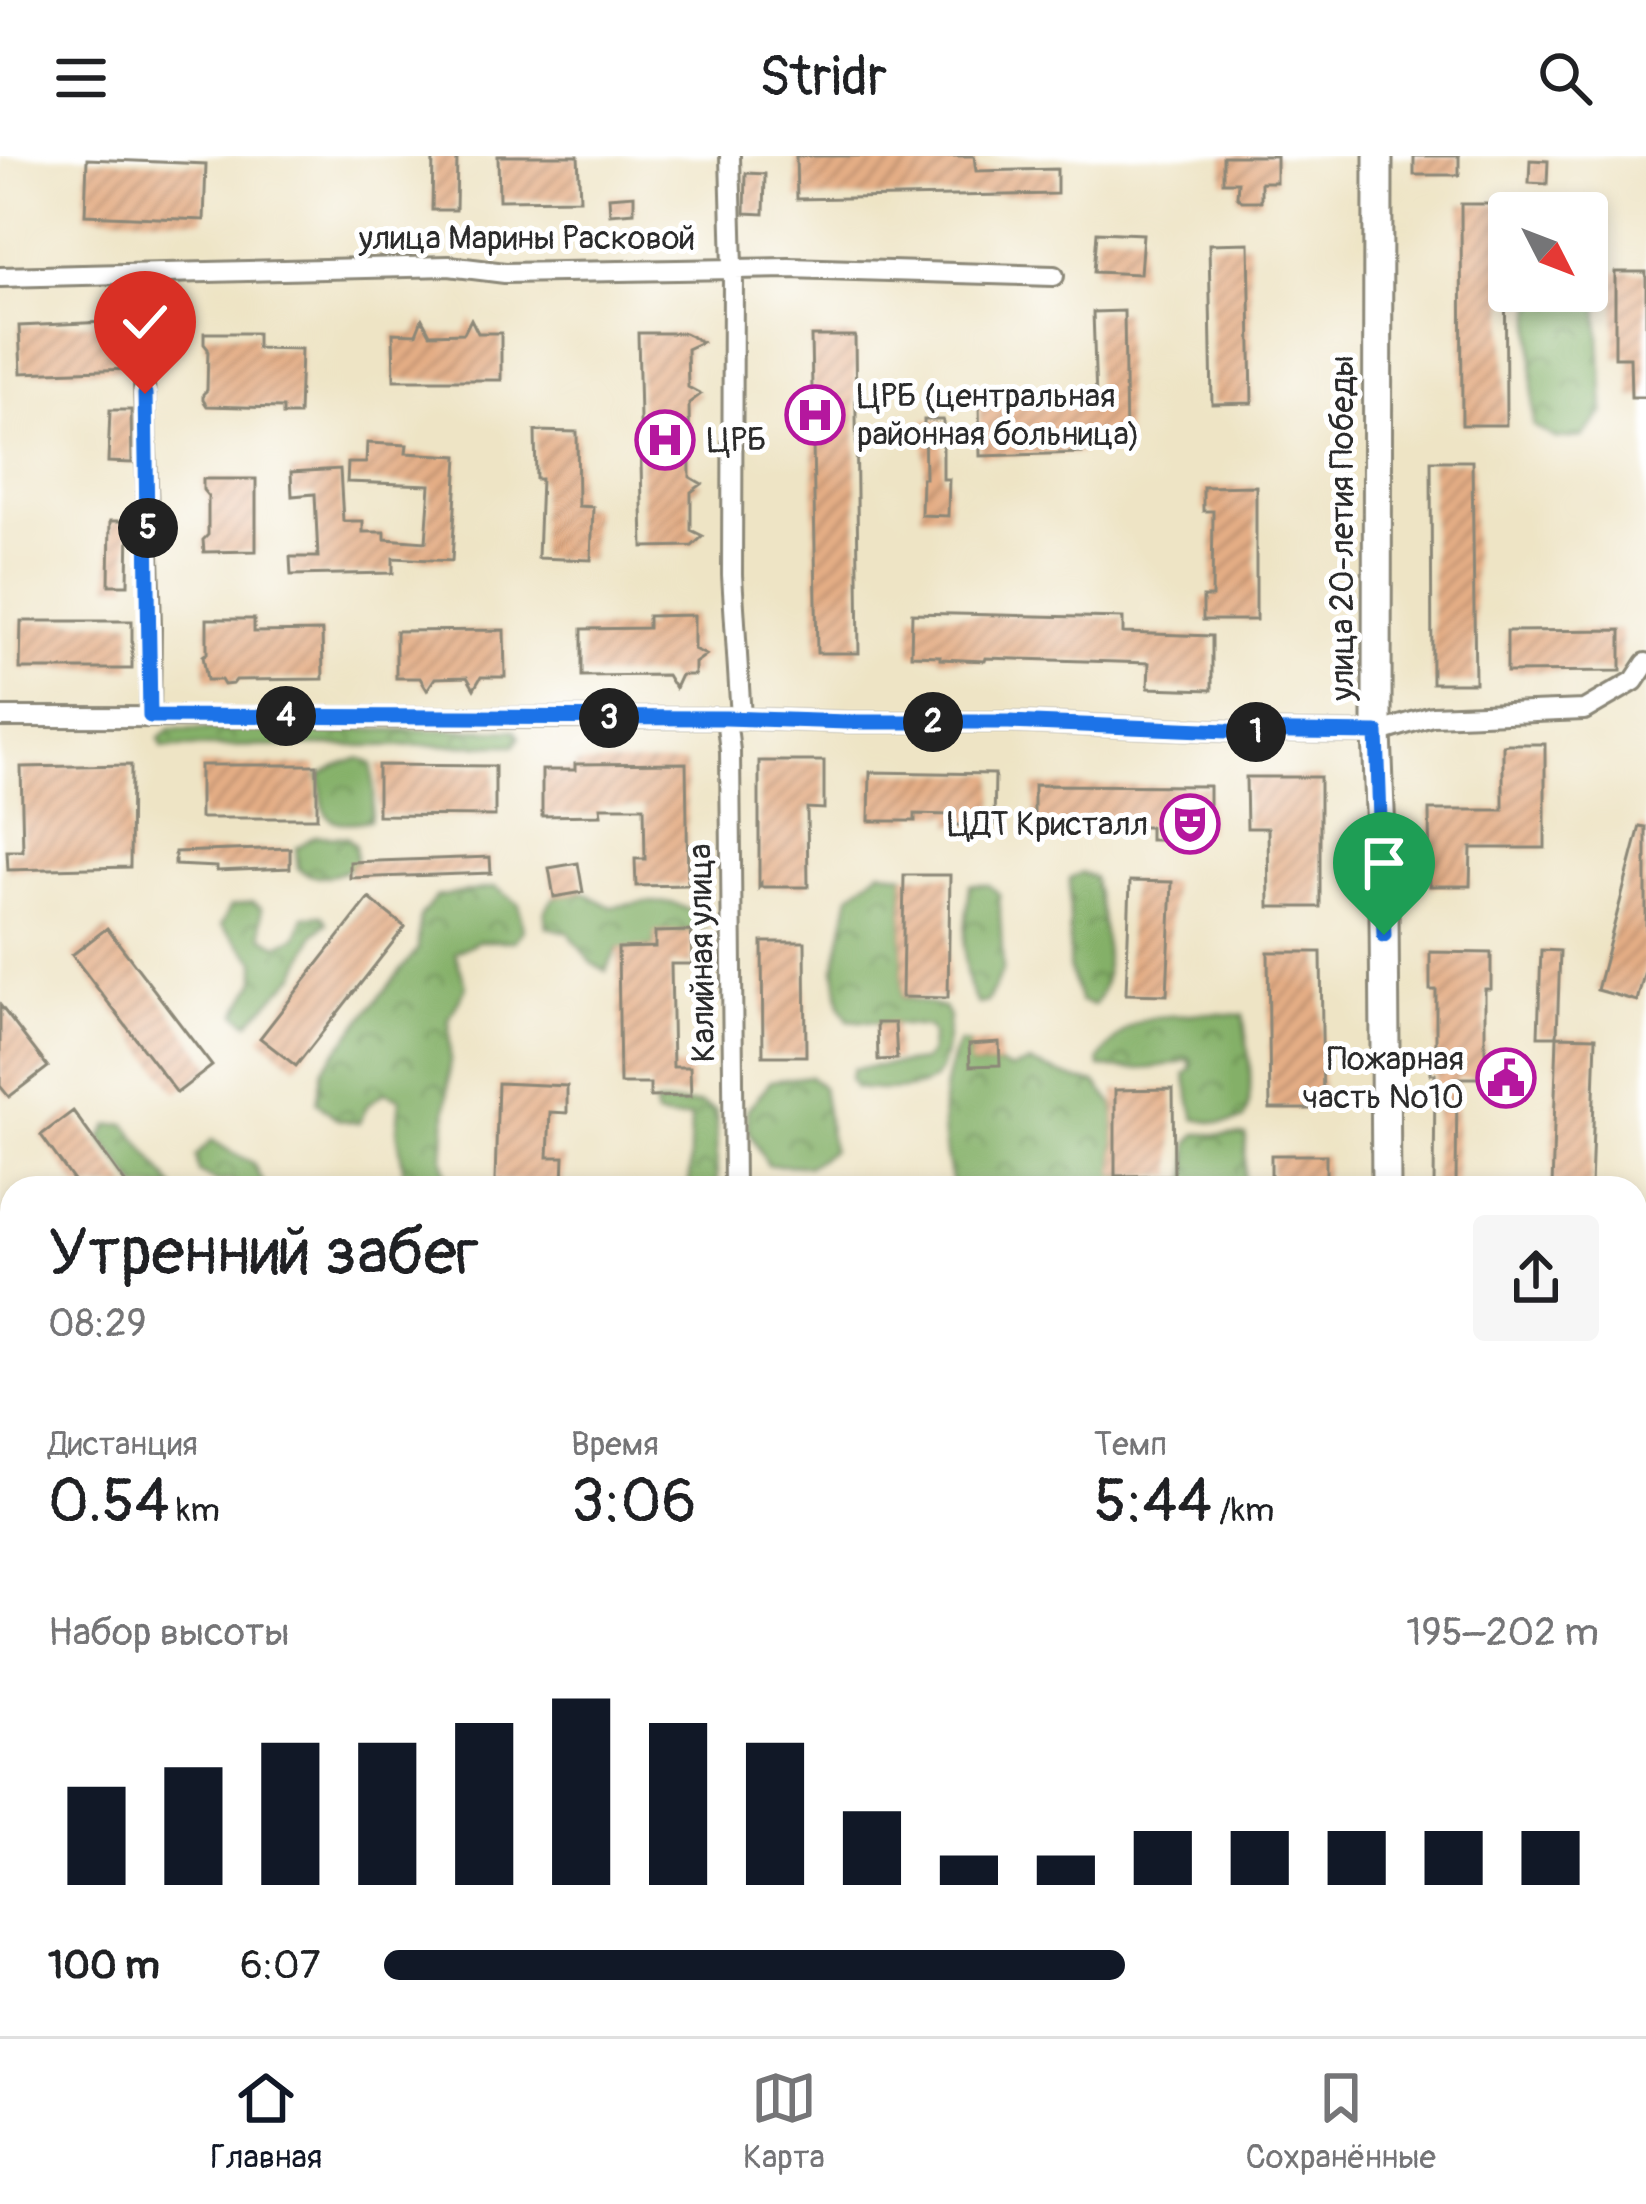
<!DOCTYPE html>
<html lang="ru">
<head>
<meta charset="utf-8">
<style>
	:root { --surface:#fff; --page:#f6f6f6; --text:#202124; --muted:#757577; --line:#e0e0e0; --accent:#111827 }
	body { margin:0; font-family:Pangolin,sans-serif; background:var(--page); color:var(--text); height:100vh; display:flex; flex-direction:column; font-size:45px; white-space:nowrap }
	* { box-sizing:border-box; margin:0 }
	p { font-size:39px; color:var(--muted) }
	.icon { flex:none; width:66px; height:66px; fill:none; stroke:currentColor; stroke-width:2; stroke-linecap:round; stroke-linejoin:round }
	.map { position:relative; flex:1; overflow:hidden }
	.side { position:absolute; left:0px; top:1020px; width:1647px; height:861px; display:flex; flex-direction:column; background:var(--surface); border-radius:36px 36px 0 0; box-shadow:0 6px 18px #0003 }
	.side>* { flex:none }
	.needle { width:78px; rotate:132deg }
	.tools { position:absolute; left:1488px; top:36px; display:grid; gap:24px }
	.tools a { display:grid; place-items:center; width:120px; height:120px; border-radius:12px; background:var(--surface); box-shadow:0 6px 18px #0003; font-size:60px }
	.pin { position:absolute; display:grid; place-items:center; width:102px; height:102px; color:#fff; margin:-123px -51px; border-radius:50% 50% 50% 0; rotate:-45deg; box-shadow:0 0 12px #0007 }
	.pin .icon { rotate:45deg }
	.km { position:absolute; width:60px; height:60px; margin:-30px; border-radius:50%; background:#222; color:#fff; font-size:33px; line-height:60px; text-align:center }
	.round { display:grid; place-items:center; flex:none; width:126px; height:126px; border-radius:12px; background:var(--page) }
	.overview { display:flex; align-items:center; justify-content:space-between; height:204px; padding:0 48px }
	h1 { font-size:66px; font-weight:600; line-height:90px }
	.stats { display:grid; grid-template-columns:repeat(3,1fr); gap:18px; height:204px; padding:12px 48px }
	.stats div { display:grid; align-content:center }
	.stats b { font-size:60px; font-weight:600 }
	.stats small { font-size:33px; font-weight:400 }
	.stats p { font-size:33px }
	.chart { height:336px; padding:24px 48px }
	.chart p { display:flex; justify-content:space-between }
	.chart svg { width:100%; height:216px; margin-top:12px; stroke:var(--accent); stroke-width:6 }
	ul { padding:0 48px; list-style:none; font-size:39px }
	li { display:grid; grid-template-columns:192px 144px 1fr; align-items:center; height:90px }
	li i { height:30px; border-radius:15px; background:var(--accent) }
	header { display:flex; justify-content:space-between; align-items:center; height:156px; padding:0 48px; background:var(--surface); font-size:54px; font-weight:600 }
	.tab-bar { display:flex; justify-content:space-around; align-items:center; height:168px; border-top:3px solid var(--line); background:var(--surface); font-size:33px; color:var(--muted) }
	.tab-bar a { display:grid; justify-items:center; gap:6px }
	.tab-bar .active { color:var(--accent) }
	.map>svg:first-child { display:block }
	.forest { fill:url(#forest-crowns); stroke:#586e49; stroke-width:3 }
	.garden { fill:#a6cc76; stroke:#687c50; stroke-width:3 }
	.building { fill:url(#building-hatch) }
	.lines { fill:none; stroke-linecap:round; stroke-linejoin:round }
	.minor-casing { stroke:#8c8878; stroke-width:24 }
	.secondary-casing { stroke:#8c8878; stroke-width:33 }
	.trunk-casing { stroke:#8c8878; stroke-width:39 }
	.minor { stroke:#fff; stroke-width:18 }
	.secondary { stroke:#fff; stroke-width:27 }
	.trunk { stroke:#fff; stroke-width:33 }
	.route-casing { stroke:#fff; stroke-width:24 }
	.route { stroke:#1a73e8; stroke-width:15 }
	.labels { text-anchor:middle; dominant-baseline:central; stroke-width:10; stroke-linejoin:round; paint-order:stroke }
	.street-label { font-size:33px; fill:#2b2b2b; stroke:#fff }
	.poi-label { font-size:33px; fill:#2b2b2b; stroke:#fff; text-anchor:start }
</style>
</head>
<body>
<header><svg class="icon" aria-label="menu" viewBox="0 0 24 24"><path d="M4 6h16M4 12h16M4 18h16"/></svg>Stridr<svg class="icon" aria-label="search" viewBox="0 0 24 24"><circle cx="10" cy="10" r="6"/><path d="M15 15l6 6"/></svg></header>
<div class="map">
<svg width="1646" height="1880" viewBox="0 0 1646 1880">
	<defs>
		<pattern id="forest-crowns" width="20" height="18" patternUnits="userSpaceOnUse" patternTransform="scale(3)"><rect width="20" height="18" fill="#84b067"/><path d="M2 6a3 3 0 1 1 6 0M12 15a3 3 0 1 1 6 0" fill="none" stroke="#6c8f55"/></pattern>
		<pattern id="building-hatch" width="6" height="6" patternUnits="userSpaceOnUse" patternTransform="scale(3)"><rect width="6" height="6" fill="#e4ad85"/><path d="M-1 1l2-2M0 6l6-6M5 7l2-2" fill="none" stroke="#b98d6d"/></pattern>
	</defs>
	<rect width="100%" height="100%" fill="#fff"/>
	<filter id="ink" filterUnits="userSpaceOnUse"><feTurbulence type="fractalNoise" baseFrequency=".00833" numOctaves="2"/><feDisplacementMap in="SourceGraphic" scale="24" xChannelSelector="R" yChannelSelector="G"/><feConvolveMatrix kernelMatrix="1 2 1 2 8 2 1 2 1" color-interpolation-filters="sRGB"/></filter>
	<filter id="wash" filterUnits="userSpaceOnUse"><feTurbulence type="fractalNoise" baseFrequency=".004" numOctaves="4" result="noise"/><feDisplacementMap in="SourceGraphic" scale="48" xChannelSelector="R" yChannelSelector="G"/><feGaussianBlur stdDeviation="2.7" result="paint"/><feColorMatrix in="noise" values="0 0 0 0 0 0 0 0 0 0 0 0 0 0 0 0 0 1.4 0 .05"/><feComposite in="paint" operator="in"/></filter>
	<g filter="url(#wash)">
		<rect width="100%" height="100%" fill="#eee4c5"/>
		<path class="forest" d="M1587,70L1596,109L1604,256L1582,281L1557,283L1533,270V135H1587Z
			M170,573L515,574L520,581L515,589L163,591L159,583Z
			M360,602L372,608L374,639L370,664C324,672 323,662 320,620L336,610Z
			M315,680L347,681L355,689L356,707C341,721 314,726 298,712L296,692Z
			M880,714L904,719L902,841L944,852L949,861C948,875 945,907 938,918C926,938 875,934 855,932L850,923L853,913L923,905L929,898L932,878L928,871L848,864L840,851L835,813L850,739Z
			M1081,717L1093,721C1101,753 1117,824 1094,849L1080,846L1069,812L1070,722Z
			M970,729H989L999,738L1003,814L987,846L978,848C957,821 966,762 970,729Z
			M495,731L519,748L523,774L514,785H478L455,797L466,830L449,863L450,904L443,1001L448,1032H406L397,973L400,942L385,936L368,948L359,967L337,963L317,946L323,912L418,793L420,761L436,741Z
			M583,736L611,751L646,746L674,747L703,761L706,771L691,775L655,776V791L618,792L606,815L592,807L568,776L547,771L545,755L554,741Z
			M252,746L261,752L262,780L278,789L297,780L304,760L322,759L327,767L315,777L296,819L248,867L237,857L256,824V805L221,769L231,750Z
			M1202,857L1243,859C1247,892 1257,932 1244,963C1227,969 1213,967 1195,963L1185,919L1192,912L1189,903C1160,915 1131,914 1100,911L1099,904C1134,855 1147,863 1202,857Z
			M959,887L969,888L971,910L1000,909L1009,913L1030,907L1078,924L1096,927L1115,951V1019L1151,1027L1153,1032H953C941,986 936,931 959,887Z
			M810,920L822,931L832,994L809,1010L767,1009L749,974L747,954L771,925Z
			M655,948H701L716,955L717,1032H689L691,961L673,963L656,960Z
			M126,968L174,1032H139L101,982L109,969Z
			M1197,978L1246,979L1244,1032H1188L1189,988Z
			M212,984L234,998L253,1007L265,1032H235L233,1024L217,1026L199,1016L196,1000Z
			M12,1516V1580L0,1576V1520Z
			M751,1869H821V1880H751Z
			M1145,1869H1255V1880H1194L1187,1875L1175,1880H1156Z"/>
		<path class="garden" d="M1646,1449V1572L1635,1570V1454Z"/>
		<g id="blocks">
			<path class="building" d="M433,0H457L456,54H432Z
				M498,0H578L580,43L499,44Z
				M796,0H974L976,15L1057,13V38L797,43Z
				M1223,0H1276V26H1261V45H1242L1237,40L1238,26H1223Z
				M1414,0H1459V19H1414Z
				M87,3L206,8L204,64L85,59Z
				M1530,4L1548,5L1547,28L1529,27Z
				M746,17L765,18L764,58L745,57Z
				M634,39V56L610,58L609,41Z
				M1461,48H1505L1506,269H1462Z
				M1097,76L1143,78L1140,118L1094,116Z
				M1249,87L1252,247L1212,248L1209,88Z
				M1615,116H1646V241H1631L1630,201H1615Z
				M1124,155L1126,285L1082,287V297L980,300L979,246L1096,244L1093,156Z
				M422,163L430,178L464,177L471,163L478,177H501V224H394L393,177L416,178Z
				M129,165L130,213L21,217L19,170Z
				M204,177H257V192L301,193L299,259H283V252L207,250L203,244V238L207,234L208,193L204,188Z
				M638,177H684L702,186L687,193L688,231L701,238L689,247L690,321L702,328L691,336V374L703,380L692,390L643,391Z
				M811,180H855L859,497H817Z
				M110,254H131L132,307L108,306Z
				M924,264H943V323H949L948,360L921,359L922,322H925Z
				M535,275L577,276L578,350L593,351L591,404L538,402L541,323H536Z
				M367,287L407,289L406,297L458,300L452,405L393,402V417L291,419L290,401H318L315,338L292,340L291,316L340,313L343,365H363V376H385V383L426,386L430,329L347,326L348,307H366Z
				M1431,305H1472L1475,527H1432Z
				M203,323H256V395L204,396L203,384L208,379V340L203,334Z
				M1256,330V464H1203V441H1212L1213,355H1203V331Z
				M110,365H129L128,429H109Z
				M912,457L1123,462V477L1212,480V534L1148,532L1149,507L986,502L985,505L940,503V500L911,499Z
				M694,459V493L706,499L695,507V519H681L675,532L667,519L582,520V473L648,472V460Z
				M207,463H254V476L322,475L323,523L236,524L233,528L224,529L221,524H207L203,500L207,497Z
				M21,465H132V513H20Z
				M504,474L505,521H481L474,533L467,521L435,522L427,534L420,522H396V475Z
				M1621,474V515L1507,516V475Z
				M1508,588H1545V692H1471L1470,730H1430L1429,654H1503V589Z
				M759,605H824V653L807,652L808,731H761V728L759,731Z
				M686,607L688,729L636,730L635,703H645L644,651H600L601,659L542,660V614H575V608Z
				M131,609L130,711L8,714L7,695H23L21,611Z
				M200,609H317V662H200Z
				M378,609L495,610V660L378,659Z
				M870,616L995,618L994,669H951V659L915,658V665H869Z
				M1246,621H1320V751H1269L1268,672H1247Z
				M1034,629L1209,630V675H1179V684H1150V671H1094V680H1062L1061,669H1034Z
				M1640,670L1646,671V811L1637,845L1597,834Z
				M290,692V712L217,715V711L175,709V696Z
				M490,701L491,717L350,722V706Z
				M578,707L583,736L554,741L549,712Z
				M904,719H950L948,842L902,841Z
				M1130,725L1172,726L1167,839L1126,838Z
				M369,742L405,771L296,910L260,882Z
				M107,772L212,910L177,937L72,799Z
				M691,775L692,808H671L673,911H690L691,940L650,941V928H620L618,792L655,791V776Z
				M762,786H805L806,900H763Z
				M1541,794L1560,795L1557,880H1538Z
				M1268,796H1321L1323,953H1270Z
				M1430,796L1491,797V833H1485V922H1457L1456,1032H1434L1435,918H1431V900H1436V834H1430Z
				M0,849L48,911L9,941L0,930Z
				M877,867H895L897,903L878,904Z
				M1557,880L1596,881L1591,1032H1552Z
				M999,886L1000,909L970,910L969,888Z
				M498,927L567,930V957L550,956L548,1001H564L563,1027L495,1025Z
				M1173,933L1174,1019L1115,1020V934Z
				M73,955L129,1032H79L41,979Z
				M1271,999H1326V1032H1271Z"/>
		</g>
	</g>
	<g filter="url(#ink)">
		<use href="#blocks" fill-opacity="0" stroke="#8c8878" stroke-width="3"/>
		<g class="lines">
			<g class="minor-casing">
				<path id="minor" d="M730,0L733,112L732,419L741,562
					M141,119L151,469L150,560
					M0,121L449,110L505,117L789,112L1054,120
					M0,561L726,562L847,566H1009L1228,575L1377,577L1432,560L1584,554L1634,525L1646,507
					M726,562L730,595L734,1032
					M146,1880V1869
					M734,1880V1869"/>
			</g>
			<g class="secondary-casing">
				<path id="secondary" d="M1378,0L1377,577L1384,755L1386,1032
					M1396,1869V1880"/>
			</g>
			<g class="trunk-casing">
				<path id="trunk" d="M0,1277L12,1294
					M434,1869L442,1880"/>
			</g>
			<use href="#minor" class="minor"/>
			<use href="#secondary" class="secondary"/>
			<use href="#trunk" class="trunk"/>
		</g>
	</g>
	<g class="lines" filter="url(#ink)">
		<g class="route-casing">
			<path id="route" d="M145,238L150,560L726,562L847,566H1009L1228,575L1377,577L1384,779"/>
		</g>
		<use href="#route" class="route"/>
	</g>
	<defs>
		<g id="hospital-ring" transform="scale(3)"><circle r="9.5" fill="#fff" stroke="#b5179e" stroke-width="1.5"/><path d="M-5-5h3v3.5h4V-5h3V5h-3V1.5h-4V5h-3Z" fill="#b5179e"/></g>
		<g id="theatre-ring" transform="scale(3)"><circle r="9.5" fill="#fff" stroke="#b5179e" stroke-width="1.5"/><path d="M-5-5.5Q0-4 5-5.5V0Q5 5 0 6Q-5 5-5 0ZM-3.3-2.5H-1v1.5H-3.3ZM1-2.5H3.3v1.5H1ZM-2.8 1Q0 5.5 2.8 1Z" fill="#b5179e"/></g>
		<g id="civic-ring" transform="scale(3)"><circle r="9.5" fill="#fff" stroke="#b5179e" stroke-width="1.5"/><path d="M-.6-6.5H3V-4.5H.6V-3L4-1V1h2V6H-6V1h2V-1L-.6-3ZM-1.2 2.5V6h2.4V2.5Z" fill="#b5179e"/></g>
	</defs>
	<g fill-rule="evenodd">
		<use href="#hospital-ring" x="815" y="259"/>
		<use href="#hospital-ring" x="665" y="284"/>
		<use href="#theatre-ring" x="1190" y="668"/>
		<use href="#civic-ring" x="1506" y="922"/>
	</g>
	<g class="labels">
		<g class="street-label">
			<text x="527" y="82">улица Марины Расковой</text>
			<text transform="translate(1342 372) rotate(-90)">улица 20-летия Победы</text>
			<text transform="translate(702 797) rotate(-91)">Калийная улица</text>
		</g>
		<g class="poi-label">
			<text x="857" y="240">ЦРБ (центральная<tspan x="857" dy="38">районная больница)</tspan></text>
			<text x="707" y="284">ЦРБ</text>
			<text x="1148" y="668" text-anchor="end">ЦДТ Кристалл</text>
			<text x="1464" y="903" text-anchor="end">Пожарная<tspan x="1464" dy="38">часть №10</tspan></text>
		</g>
	</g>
</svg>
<div class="tools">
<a><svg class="needle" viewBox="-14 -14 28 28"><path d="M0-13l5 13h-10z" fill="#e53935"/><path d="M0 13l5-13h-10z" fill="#757577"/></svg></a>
</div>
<div class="pin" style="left:1384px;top:779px;background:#1e9e55"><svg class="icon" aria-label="arrive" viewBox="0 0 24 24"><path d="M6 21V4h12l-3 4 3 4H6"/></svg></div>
<div class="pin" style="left:145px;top:238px;background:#d93025"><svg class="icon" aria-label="check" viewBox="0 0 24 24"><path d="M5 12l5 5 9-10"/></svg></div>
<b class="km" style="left:1256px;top:576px">1</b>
<b class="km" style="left:933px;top:566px">2</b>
<b class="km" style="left:609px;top:562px">3</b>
<b class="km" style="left:286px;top:560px">4</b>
<b class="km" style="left:148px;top:372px">5</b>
<section class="side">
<div class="overview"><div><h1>Утренний забег</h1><p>08:29</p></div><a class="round"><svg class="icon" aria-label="share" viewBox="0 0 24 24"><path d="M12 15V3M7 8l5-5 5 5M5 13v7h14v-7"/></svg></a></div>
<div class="stats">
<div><p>Дистанция</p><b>0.54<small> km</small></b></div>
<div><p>Время</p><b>3:06</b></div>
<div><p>Темп</p><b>5:44<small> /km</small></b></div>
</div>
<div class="chart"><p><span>Набор высоты</span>195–202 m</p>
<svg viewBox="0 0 160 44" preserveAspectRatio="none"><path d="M5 44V24M15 44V20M25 44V15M35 44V15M45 44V11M55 44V6M65 44V11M75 44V15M85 44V29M95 44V38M105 44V38M115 44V33M125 44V33M135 44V33M145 44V33M155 44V33"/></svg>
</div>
<ul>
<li><b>100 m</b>6:07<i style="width:61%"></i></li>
</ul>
</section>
</div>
<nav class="tab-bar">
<a class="active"><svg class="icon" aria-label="home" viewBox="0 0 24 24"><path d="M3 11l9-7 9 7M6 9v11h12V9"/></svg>Главная</a>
<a><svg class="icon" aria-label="map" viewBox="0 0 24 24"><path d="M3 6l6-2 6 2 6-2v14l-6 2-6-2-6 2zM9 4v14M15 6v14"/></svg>Карта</a>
<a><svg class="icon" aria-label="saved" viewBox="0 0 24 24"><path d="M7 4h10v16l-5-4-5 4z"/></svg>Сохранённые</a>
</nav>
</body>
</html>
